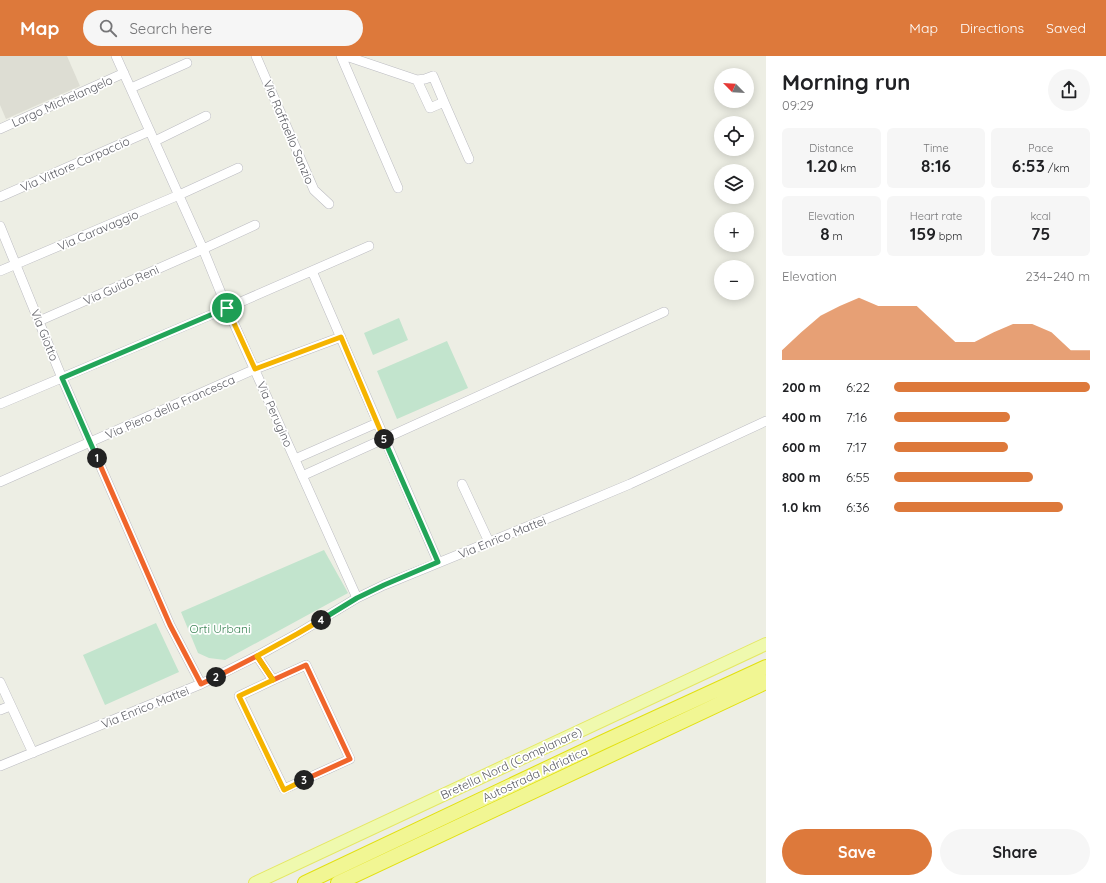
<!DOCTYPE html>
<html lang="en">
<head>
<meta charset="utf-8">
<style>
	:root { --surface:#fff; --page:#f6f6f6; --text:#202124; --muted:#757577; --accent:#dd793b }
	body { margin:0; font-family:Quicksand,sans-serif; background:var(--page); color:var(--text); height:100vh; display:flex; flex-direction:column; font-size:15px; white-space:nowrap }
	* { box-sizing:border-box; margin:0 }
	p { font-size:13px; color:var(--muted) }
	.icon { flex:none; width:22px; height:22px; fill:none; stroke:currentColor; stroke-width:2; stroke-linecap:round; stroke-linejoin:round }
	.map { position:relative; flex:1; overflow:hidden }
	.side { display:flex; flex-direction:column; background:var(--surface); width:340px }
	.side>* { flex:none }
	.needle { width:26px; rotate:294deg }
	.controls { position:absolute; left:714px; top:12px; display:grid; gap:8px }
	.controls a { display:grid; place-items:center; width:40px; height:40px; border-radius:50%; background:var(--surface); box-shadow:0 2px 10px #0003; font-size:20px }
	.pin { position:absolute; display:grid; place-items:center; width:34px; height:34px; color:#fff; margin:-17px; border:2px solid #fff; border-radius:50%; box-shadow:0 1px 4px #0007 }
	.km { position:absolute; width:20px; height:20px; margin:-10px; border-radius:50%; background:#222; color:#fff; font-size:11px; line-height:20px; text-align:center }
	.round { display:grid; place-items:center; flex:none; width:42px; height:42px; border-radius:21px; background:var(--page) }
	.overview { display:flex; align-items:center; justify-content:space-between; height:68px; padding:0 16px }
	h1 { font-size:22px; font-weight:700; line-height:30px }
	.figures { display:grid; grid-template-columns:repeat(3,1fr); gap:6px; height:68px; padding:4px 16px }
	.figures div { display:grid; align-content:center; border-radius:6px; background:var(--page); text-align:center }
	.figures b { font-size:17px; font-weight:700 }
	.figures small { font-size:11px; font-weight:400 }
	.figures p { font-size:11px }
	.chart { height:112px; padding:8px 16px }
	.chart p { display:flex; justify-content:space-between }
	.chart svg { width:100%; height:72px; margin-top:4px; fill:var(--accent); opacity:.7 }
	.action { display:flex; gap:8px; margin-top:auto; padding:8px 16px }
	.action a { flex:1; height:46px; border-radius:24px; background:var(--accent); color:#fff; font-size:16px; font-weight:700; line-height:46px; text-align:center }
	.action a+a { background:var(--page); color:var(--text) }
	ul { padding:0 16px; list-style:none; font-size:13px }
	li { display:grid; grid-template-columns:64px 48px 1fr; align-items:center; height:30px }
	li i { height:10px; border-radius:5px; background:var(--accent) }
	header { display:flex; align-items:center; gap:24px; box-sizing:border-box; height:56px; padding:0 20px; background:var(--accent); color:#fff }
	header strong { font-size:19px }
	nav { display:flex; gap:22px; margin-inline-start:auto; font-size:14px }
	.search { width:280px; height:36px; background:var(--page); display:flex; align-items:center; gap:10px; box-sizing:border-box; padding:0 14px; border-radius:22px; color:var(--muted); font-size:15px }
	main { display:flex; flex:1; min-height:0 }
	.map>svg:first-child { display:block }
	.education { fill:#ddddd3 }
	.green { fill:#c2e4cd }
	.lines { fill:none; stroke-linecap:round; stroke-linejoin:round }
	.minor-casing { stroke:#bcbcc2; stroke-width:10 }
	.major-casing { stroke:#e5e863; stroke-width:14 }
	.highway-casing { stroke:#e2e010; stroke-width:16 }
	.minor { stroke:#fff; stroke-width:9 }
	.major { stroke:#eff9ae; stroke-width:12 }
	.highway { stroke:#f1f693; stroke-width:14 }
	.split-1-casing { stroke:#fff; stroke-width:8 }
	.split-2-casing { stroke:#fff; stroke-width:8 }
	.split-3-casing { stroke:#fff; stroke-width:8 }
	.split-4-casing { stroke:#fff; stroke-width:8 }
	.split-5-casing { stroke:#fff; stroke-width:8 }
	.split-6-casing { stroke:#fff; stroke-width:8 }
	.split-1 { stroke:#22a559; stroke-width:5 }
	.split-2 { stroke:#f0652b; stroke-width:5 }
	.split-3 { stroke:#f0652b; stroke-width:5 }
	.split-4 { stroke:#f5b400; stroke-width:5 }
	.split-5 { stroke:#22a559; stroke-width:5 }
	.split-6 { stroke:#f5b400; stroke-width:5 }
	.labels { text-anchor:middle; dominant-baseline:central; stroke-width:3.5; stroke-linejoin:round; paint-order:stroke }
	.street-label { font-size:12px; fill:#5c5d64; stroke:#fff }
	.park-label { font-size:12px; fill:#3b8455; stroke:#fff }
</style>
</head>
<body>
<header>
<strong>Map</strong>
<div class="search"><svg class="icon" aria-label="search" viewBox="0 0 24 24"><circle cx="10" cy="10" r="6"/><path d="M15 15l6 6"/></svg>Search here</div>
<nav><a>Map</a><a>Directions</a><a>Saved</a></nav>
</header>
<main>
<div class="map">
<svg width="766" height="827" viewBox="0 0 766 827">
	<rect width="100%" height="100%" fill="#edeee4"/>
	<path class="education" d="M0,0H67L80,30L6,63L0,49Z"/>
	<path class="green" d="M399,262L408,284L373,299L364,277Z
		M447,285L468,332L397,363L377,315Z
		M324,494L348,537L225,604L209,602L198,597L181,556Z
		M156,567L179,616L105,649L83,599Z"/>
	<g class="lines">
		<g class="minor-casing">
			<path id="minor" d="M116,0L203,193L227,252L357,542
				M256,0L314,134L329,148
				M341,0L398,132
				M346,0L417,24L425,23L433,20L444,46L430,52L417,24
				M131,32L187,7
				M444,46L469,103
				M0,73L124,17
				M155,85L206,60
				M0,141L150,75
				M0,170L62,322L170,569L201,628
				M0,215L179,139L238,112
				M312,215L438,506
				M39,265L203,193L255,169
				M0,348L220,255L369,190
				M295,403L377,367
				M302,420L664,256
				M0,426L255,313L341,281
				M462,428L489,486
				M257,600L273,624L239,640L284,733L350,703L306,609L273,624
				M0,626L33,697
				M0,654L10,650
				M0,710L201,628L257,600L297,578L357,542L384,529L568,454L630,428L766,365"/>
		</g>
		<g class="major-casing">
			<path id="major" d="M255,827L766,588"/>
		</g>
		<g class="highway-casing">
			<path id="highway" d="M305,827L603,686L766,611
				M338,827L766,626"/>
		</g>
		<use href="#minor" class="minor"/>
		<use href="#major" class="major"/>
		<use href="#highway" class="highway"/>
	</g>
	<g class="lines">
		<g class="split-1-casing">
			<path id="split-1" d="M97,402L62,322L227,252"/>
		</g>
		<g class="split-2-casing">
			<path id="split-2" d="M97,402L170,569L201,628L216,621"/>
		</g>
		<g class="split-3-casing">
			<path id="split-3" d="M216,621L257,600L273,624L306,609L350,703L304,724"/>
		</g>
		<g class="split-4-casing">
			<path id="split-4" d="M304,724L284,734L239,640L273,624L257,600L297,578L321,564"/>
		</g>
		<g class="split-5-casing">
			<path id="split-5" d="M321,564L357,542L384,529L438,506L384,383"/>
		</g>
		<g class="split-6-casing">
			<path id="split-6" d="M227,252L255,313L341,281L384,383"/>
		</g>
		<use href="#split-1" class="split-1"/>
		<use href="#split-2" class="split-2"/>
		<use href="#split-3" class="split-3"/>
		<use href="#split-4" class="split-4"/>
		<use href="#split-5" class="split-5"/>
		<use href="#split-6" class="split-6"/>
	</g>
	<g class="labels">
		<g class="street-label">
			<text transform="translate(62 45) rotate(-24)">Largo Michelangelo</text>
			<text transform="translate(289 76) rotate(67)">Via Raffaello Sanzio</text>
			<text transform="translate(75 108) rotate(-24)">Via Vittore Carpaccio</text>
			<text transform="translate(98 174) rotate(-23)">Via Caravaggio</text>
			<text transform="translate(121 229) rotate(-24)">Via Guido Reni</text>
			<text transform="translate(45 279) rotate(68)">Via Giotto</text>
			<text transform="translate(170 351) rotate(-24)">Via Piero della Francesca</text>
			<text transform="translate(275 358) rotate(66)">Via Perugino</text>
			<text transform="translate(502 481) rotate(-22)">Via Enrico Mattei</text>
			<text transform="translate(145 651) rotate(-22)">Via Enrico Mattei</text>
			<text transform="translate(511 707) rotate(-25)">Bretella Nord (Complanare)</text>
			<text transform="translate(535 718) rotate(-25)">Autostrada Adriatica</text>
		</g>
		<g class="park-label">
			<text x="220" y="572">Orti Urbani</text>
		</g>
	</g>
</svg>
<div class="controls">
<a><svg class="needle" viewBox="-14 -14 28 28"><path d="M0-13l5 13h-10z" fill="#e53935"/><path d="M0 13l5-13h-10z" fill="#757577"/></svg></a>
<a><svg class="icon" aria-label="locate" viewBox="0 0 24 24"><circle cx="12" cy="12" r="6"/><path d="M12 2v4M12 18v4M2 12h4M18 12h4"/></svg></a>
<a><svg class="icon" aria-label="layers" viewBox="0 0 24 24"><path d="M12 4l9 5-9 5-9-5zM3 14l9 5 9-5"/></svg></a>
<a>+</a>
<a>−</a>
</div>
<div class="pin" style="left:227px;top:252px;background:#1e9e55"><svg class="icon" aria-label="arrive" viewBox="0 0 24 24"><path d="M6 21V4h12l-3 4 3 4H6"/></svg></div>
<b class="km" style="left:97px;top:402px">1</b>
<b class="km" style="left:216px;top:621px">2</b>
<b class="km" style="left:304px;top:724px">3</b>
<b class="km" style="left:321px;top:564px">4</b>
<b class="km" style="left:384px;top:383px">5</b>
</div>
<section class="side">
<div class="overview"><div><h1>Morning run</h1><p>09:29</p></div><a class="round"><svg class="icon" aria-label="share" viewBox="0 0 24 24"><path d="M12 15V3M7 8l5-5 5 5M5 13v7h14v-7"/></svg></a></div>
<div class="figures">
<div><p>Distance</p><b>1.20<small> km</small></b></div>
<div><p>Time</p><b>8:16</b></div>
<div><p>Pace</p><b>6:53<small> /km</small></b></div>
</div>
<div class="figures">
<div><p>Elevation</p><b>8<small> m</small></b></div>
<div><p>Heart rate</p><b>159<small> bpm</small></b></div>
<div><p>kcal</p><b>75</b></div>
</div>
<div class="chart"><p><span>Elevation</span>234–240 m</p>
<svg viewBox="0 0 160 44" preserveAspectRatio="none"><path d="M0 44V38L10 27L20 17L30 11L40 6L50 11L60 11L70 11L80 22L90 33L100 33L110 27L120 22L130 22L140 27L150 38L160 38V44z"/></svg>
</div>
<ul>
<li><b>200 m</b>6:22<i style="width:100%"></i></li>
<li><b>400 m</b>7:16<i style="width:59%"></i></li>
<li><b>600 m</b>7:17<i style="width:58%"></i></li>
<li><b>800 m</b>6:55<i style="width:71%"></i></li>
<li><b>1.0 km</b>6:36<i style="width:86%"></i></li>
</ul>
<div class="action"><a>Save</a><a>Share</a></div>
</section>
</main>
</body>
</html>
